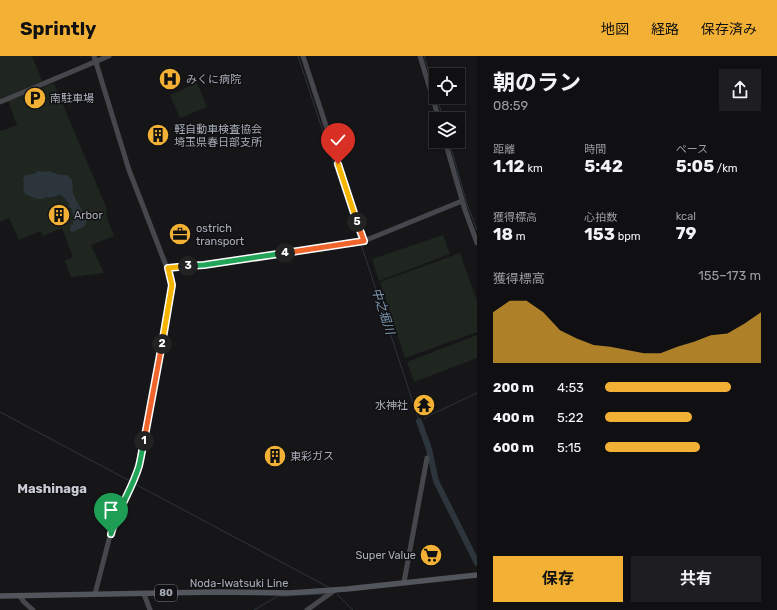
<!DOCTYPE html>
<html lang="ja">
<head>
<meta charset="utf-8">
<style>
	:root { --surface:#101012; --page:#1e1e20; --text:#f1f3f6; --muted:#9c9d9f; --line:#303032; --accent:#f2b134 }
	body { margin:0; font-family:Rubik,"Noto Sans JP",sans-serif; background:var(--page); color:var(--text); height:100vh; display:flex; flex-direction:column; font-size:15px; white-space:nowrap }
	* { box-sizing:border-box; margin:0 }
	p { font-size:13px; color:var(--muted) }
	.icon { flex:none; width:22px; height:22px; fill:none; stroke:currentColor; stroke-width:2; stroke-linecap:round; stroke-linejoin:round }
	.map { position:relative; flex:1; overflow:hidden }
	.drawer { display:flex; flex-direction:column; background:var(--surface); width:300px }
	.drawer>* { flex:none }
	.controls { position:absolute; left:429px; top:12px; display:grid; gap:8px }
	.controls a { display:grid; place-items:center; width:36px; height:36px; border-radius:0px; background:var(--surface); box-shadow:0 2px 6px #0003,0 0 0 1px var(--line); font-size:20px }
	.pin { position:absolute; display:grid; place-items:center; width:34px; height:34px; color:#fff; margin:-41px -17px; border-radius:50% 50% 50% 0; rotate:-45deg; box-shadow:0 0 4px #0007 }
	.pin .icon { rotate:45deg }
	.km { position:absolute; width:20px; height:20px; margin:-10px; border-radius:50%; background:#222; color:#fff; font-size:11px; line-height:20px; text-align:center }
	.round { display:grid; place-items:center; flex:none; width:42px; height:42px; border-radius:0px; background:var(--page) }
	.summary { display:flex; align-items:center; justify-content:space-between; height:68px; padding:0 16px }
	h1 { font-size:22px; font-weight:700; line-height:30px }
	.stats { display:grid; grid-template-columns:repeat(3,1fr); gap:6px; height:68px; padding:4px 16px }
	.stats div { display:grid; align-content:center }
	.stats b { font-size:17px; font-weight:700 }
	.stats small { font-size:11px; font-weight:400 }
	.stats p { font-size:11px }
	.chart { height:112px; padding:8px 16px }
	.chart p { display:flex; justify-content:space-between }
	.chart svg { width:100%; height:72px; margin-top:4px; fill:var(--accent); opacity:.7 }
	.action { display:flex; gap:8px; margin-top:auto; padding:8px 16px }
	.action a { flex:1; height:46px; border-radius:0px; background:var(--accent); color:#111; font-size:16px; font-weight:700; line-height:46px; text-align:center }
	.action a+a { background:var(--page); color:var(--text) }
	ul { padding:0 16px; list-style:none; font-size:13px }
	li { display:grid; grid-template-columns:64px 48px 1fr; align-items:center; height:30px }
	li i { height:10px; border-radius:5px; background:var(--accent) }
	header { display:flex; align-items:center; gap:24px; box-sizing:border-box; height:56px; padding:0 20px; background:var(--accent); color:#111 }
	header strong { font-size:19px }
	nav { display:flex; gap:22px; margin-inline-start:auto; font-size:14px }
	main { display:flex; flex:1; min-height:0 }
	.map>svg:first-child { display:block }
	.green { fill:#1e261f }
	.water { fill:#2c353c }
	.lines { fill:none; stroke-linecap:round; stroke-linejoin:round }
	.stream { stroke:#2c353c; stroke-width:1 }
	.river { stroke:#2c353c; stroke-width:6 }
	.secondary { stroke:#45474d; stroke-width:5 }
	.primary { stroke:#53555c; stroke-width:5.5 }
	.split-1-casing { stroke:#fff; stroke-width:8 }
	.split-2-casing { stroke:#fff; stroke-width:8 }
	.split-3-casing { stroke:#fff; stroke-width:8 }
	.split-4-casing { stroke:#fff; stroke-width:8 }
	.split-5-casing { stroke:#fff; stroke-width:8 }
	.split-6-casing { stroke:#fff; stroke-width:8 }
	.split-1 { stroke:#22a559; stroke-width:5 }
	.split-2 { stroke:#f0652b; stroke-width:5 }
	.split-3 { stroke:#f5b400; stroke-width:5 }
	.split-4 { stroke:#22a559; stroke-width:5 }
	.split-5 { stroke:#f0652b; stroke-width:5 }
	.split-6 { stroke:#f5b400; stroke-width:5 }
	.labels { text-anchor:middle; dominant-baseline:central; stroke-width:3; stroke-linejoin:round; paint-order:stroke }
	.shield { fill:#111113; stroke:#7b7e86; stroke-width:1 }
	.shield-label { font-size:10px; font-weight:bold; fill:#a8adb8 }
	.poi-label { font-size:11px; fill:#a8adb8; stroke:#111113; text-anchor:start }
	.street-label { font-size:11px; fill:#a8adb8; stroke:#111113 }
	.water-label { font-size:12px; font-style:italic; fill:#7f9bb3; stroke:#111113 }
	.quarter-label { font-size:13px; font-weight:bold; fill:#c9ccd4; stroke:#111113 }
</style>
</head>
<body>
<header>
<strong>Sprintly</strong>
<nav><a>地図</a><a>経路</a><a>保存済み</a></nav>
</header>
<main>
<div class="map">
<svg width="477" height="554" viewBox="0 0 477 554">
	<rect width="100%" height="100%" fill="#161618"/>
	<path class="green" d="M0,0H32L42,25L0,43Z
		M54,27L106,151L107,162L114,180L91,189L104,217L71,221L65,205L73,201L62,172L43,180L41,175L19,184L9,162L0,166V74L1,75L17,69L8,45Z
		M197,27L207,51L180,62L170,39Z
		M443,179L450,198L379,225L372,203Z
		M460,197L477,245V276L405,302L380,226Z
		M477,279V302L414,326L407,306Z"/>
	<path class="water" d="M37,115L46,116L48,115L61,119H67L72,124L73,138L87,164L85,170L73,176L70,175L71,168L73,169C73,164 74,158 72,154C71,152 69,151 68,149L70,148L67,146L65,142L59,138C56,141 50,142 47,141C39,146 33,141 25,138L23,132L24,130L23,129L24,127L23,125L24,120L36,117Z"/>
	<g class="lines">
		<path class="stream" d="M298,0L359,184
			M424,0L436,39
			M437,41L443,63
			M449,85L467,148L477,174
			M361,188L419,365H421
			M0,356L130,425
			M424,363L428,360L477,337
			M135,428L330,532
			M337,538L353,554
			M297,539L326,538
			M254,554L278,540H288"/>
		<path class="river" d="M419,365L429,393L436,425L477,507"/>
		<path class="secondary" d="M94,0L129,114L167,212L173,229L139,410L134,424L114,464L95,538
			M303,0L364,185
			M420,0L439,63
			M0,46L109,0
			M445,85L465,154L477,187
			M167,212L205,209L364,185L462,145
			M404,526L427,402
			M144,538L150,554
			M20,540L24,546L33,554
			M307,554L335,534"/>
		<path class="primary" d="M0,540L216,536L290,537L347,533L477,519"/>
	</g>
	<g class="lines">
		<g class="split-1-casing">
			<path id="split-1" d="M111,478C117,454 132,434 139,410C141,402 142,394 144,385"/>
		</g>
		<g class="split-2-casing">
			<path id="split-2" d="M144,385L162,288"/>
		</g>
		<g class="split-3-casing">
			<path id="split-3" d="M162,288L172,229L168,212L188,210"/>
		</g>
		<g class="split-4-casing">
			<path id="split-4" d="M188,210L204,209L285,197"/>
		</g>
		<g class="split-5-casing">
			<path id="split-5" d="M285,197L364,185L357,166"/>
		</g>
		<g class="split-6-casing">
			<path id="split-6" d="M338,108L357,166"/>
		</g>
		<use href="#split-1" class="split-1"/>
		<use href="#split-2" class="split-2"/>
		<use href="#split-3" class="split-3"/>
		<use href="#split-4" class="split-4"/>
		<use href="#split-5" class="split-5"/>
		<use href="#split-6" class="split-6"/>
	</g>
	<defs>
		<g id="hospital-disc" transform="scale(1.15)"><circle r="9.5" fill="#f2b134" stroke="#111113"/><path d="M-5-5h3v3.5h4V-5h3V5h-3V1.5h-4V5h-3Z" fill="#111"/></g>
		<g id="parking-disc" transform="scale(1.15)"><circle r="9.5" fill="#f2b134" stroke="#111113"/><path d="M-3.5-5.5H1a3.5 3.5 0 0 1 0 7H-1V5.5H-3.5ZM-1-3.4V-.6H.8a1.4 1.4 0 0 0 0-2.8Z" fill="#111"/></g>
		<g id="building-disc" transform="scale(1.15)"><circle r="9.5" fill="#f2b134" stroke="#111113"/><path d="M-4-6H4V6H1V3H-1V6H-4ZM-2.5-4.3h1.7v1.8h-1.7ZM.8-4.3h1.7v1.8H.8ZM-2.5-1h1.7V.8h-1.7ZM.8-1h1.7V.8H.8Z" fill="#111"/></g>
		<g id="office-disc" transform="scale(1.15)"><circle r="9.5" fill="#f2b134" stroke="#111113"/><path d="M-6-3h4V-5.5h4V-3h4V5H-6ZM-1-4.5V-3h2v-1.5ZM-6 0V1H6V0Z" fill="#111"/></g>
		<g id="temple-disc" transform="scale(1.15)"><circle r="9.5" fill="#f2b134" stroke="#111113"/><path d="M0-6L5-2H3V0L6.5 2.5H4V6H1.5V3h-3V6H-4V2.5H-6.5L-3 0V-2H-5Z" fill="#111"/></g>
		<g id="supermarket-disc" transform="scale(1.15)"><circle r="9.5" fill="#f2b134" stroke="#111113"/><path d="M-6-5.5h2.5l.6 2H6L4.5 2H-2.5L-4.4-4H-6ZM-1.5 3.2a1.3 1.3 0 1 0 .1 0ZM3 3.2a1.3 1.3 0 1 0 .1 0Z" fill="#111"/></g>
	</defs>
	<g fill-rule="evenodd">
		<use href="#hospital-disc" x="170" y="23"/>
		<use href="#parking-disc" x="35" y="42"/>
		<use href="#building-disc" x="158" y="79"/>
		<use href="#building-disc" x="59" y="159"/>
		<use href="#office-disc" x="180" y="178"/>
		<use href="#temple-disc" x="424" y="349"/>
		<use href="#building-disc" x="275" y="400"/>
		<use href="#supermarket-disc" x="431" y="499"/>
	</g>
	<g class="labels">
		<rect class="shield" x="155" y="529" width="22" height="16" rx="3"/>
		<g class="shield-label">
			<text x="166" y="537">80</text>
		</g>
		<g class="poi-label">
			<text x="186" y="23">みくに病院</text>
			<text x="50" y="42">南駐車場</text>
			<text x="174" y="73">軽自動車検査協会<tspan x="174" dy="13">埼玉県春日部支所</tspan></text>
			<text x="74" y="159">Arbor</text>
			<text x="196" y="172">ostrich<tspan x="196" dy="13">transport</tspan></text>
			<text x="408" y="349" text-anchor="end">水神社</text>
			<text x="290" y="400">東彩ガス</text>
			<text x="416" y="499" text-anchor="end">Super Value</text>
		</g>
		<g class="street-label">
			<text x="239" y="527">Noda-Iwatsuki Line</text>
		</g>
		<g class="water-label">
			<text transform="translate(383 255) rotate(72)">中之堀川</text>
		</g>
		<g class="quarter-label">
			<text x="52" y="432">Mashinaga</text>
		</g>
	</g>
</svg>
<div class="controls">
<a><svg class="icon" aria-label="locate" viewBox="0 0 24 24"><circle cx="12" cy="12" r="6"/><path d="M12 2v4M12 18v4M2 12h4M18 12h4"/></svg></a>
<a><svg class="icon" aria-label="layers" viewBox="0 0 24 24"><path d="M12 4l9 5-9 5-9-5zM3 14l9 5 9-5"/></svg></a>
</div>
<div class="pin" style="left:111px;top:478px;background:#1e9e55"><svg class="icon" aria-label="arrive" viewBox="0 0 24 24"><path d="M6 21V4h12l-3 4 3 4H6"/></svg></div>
<div class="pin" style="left:338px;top:108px;background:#d93025"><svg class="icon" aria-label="check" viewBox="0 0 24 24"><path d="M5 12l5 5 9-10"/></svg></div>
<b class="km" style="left:144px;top:385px">1</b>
<b class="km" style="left:162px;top:288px">2</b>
<b class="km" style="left:188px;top:210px">3</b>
<b class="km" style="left:285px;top:197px">4</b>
<b class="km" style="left:357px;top:166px">5</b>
</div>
<section class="drawer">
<div class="summary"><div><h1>朝のラン</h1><p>08:59</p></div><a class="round"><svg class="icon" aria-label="share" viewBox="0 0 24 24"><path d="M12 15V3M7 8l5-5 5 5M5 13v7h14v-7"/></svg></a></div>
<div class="stats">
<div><p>距離</p><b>1.12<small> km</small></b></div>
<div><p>時間</p><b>5:42</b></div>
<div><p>ペース</p><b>5:05<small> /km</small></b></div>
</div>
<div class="stats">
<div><p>獲得標高</p><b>18<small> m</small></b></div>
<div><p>心拍数</p><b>153<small> bpm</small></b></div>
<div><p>kcal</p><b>79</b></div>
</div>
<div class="chart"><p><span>獲得標高</span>155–173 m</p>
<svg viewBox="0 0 160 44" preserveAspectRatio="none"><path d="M0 44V13L10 6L20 6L30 13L40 24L50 29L60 33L70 34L80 36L90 38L100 38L110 34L120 31L130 27L140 26L150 20L160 13V44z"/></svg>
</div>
<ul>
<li><b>200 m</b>4:53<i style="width:81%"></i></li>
<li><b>400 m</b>5:22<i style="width:56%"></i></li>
<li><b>600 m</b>5:15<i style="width:61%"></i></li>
</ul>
<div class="action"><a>保存</a><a>共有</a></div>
</section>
</main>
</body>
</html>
